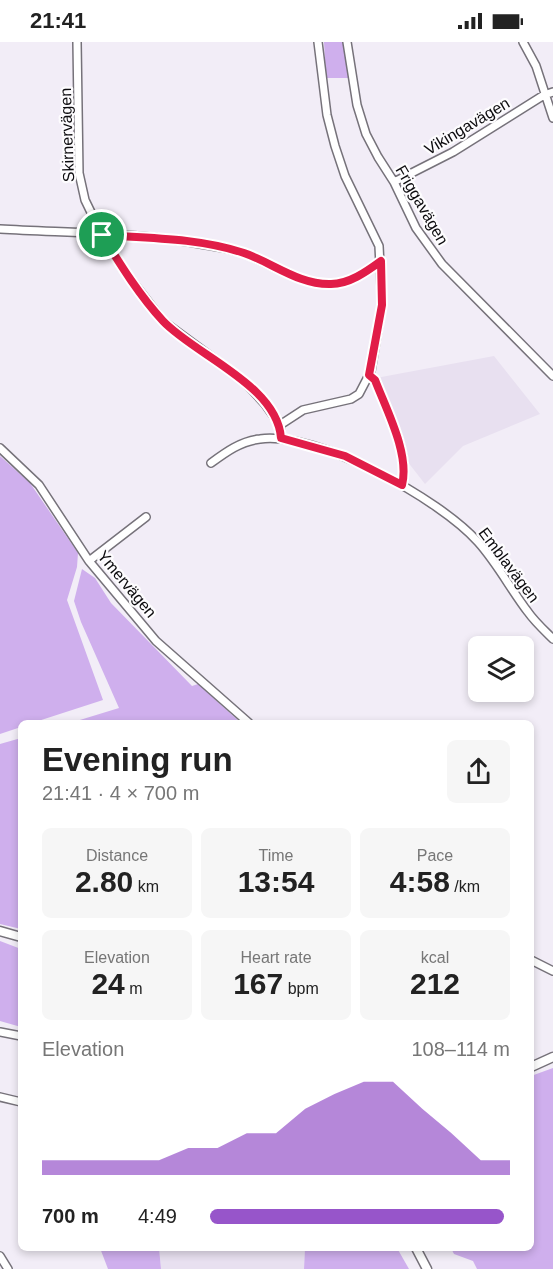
<!DOCTYPE html>
<html lang="en">
<head>
<meta charset="utf-8">
<style>
	:root { --surface:#fff; --page:#f6f6f6; --text:#222; --muted:#767676; --accent:#9755ca }
	body { margin:0; font-family:Helvetica,sans-serif; background:var(--page); color:var(--text); height:100vh; display:flex; flex-direction:column; font-size:22px; white-space:nowrap }
	* { box-sizing:border-box; margin:0 }
	p { font-size:20px; color:var(--muted) }
	.icon { flex:none; width:33px; height:33px; fill:none; stroke:currentColor; stroke-width:2; stroke-linecap:round; stroke-linejoin:round }
	.map { position:relative; flex:1; overflow:hidden }
	.drawer { position:absolute; left:18px; top:678px; width:516px; height:531px; display:flex; flex-direction:column; background:var(--surface); border-radius:9px; box-shadow:0 3px 9px #0003 }
	.drawer>* { flex:none }
	.buttons { position:absolute; left:468px; top:594px; display:grid; gap:12px }
	.buttons a { display:grid; place-items:center; width:66px; height:66px; border-radius:9px; background:var(--surface); box-shadow:0 3px 9px #0003; font-size:30px }
	.pin { position:absolute; display:grid; place-items:center; width:51px; height:51px; color:#fff; margin:-26px; border:3px solid #fff; border-radius:50%; box-shadow:0 2px 6px #0007 }
	.round { display:grid; place-items:center; flex:none; width:63px; height:63px; border-radius:9px; background:var(--page) }
	.overview { display:flex; align-items:center; justify-content:space-between; height:102px; padding:0 24px }
	h1 { font-size:33px; font-weight:600; line-height:45px }
	.figures { display:grid; grid-template-columns:repeat(3,1fr); gap:9px; height:102px; padding:6px 24px }
	.figures div { display:grid; align-content:center; border-radius:9px; background:var(--page); text-align:center }
	.figures b { font-size:30px; font-weight:600 }
	.figures small { font-size:16px; font-weight:400 }
	.figures p { font-size:16px }
	.chart { height:168px; padding:12px 24px }
	.chart p { display:flex; justify-content:space-between }
	.chart svg { width:100%; height:108px; margin-top:6px; fill:var(--accent); opacity:.7 }
	ul { padding:0 24px; list-style:none; font-size:20px }
	li { display:grid; grid-template-columns:96px 72px 1fr; align-items:center; height:45px }
	li i { height:15px; border-radius:8px; background:var(--accent) }
	.status { display:flex; justify-content:space-between; align-items:center; height:42px; padding:0 30px; background:var(--surface); direction:ltr }
	.status svg { height:16px; fill:currentColor }
	.map>svg:first-child { display:block }
	.built { fill:#e8e0f0 }
	.green { fill:#cfafed }
	.lines { fill:none; stroke-linecap:round; stroke-linejoin:round }
	.minor-casing { stroke:#76727a; stroke-width:10 }
	.tertiary-casing { stroke:#76727a; stroke-width:11 }
	.minor { stroke:#fff; stroke-width:7 }
	.tertiary { stroke:#fff; stroke-width:8 }
	.route-casing { stroke:#fff; stroke-width:12 }
	.route { stroke:#e11d48; stroke-width:8 }
	.labels { text-anchor:middle; dominant-baseline:central; stroke-width:4.5; stroke-linejoin:round; paint-order:stroke }
	.street-label { font-size:16px; fill:#0c0b0e; stroke:#fdfcfe }
</style>
</head>
<body>
<div class="status"><b>21:41</b><svg viewBox="0 0 49 12"><path d="M0 12V9h3v3zM5 12V6h3v6zM10 12V3h3v9zM15 12V0h3v12zM26 1h20v11H26zM47 4h2v5h-2z"/></svg></div>
<div class="map">
<svg width="553" height="1227" viewBox="0 0 553 1227">
	<rect width="100%" height="100%" fill="#f2edf7"/>
	<path class="built" d="M494,314L540,372L463,404L425,442L407,419L376,336Z
		M159,1206H305L304,1227H161Z"/>
	<path class="green" d="M324,0H351L357,36H326Z
		M0,414L30,441L78,511L77,525L67,558L103,658L32,681H21V685L0,692Z
		M82,527L95,536L111,561L192,644L198,642L241,681H70L119,666L81,580L74,559Z
		M21,696V887L0,882V702Z
		M0,899L21,907V985L0,979Z
		M553,1026V1227H477L473,1219L454,1212L451,1206H531V1034Z
		M100,1206H159L161,1227H108Z
		M305,1206H397L409,1227H304Z"/>
	<g class="lines">
		<g class="minor-casing">
			<path id="minor" d="M77,0L79,131L85,158L102,193L123,227L163,279L243,338L265,362L280,383L281,396
				M347,0L357,63L366,92L378,115L394,140L416,186L442,222L553,334
				M523,0L536,24L553,76
				M394,140L453,110L544,53L553,50
				M0,187C67,191 140,190 206,203C219,205 233,207 246,212C273,223 301,243 332,242C350,242 366,230 381,219
				M369,333L375,338C386,367 411,412 402,443
				M280,383L303,368L351,357L359,352L371,329L382,263L379,204L345,134L335,104L327,73L318,0
				M0,406L39,443L89,519L156,599L249,681
				M211,421C226,410 241,399 260,397C317,389 440,457 478,500C497,521 511,548 528,570C535,580 545,589 553,597
				M89,519L146,475
				M531,918L553,929
				M0,990L21,994
				M0,1055L21,1060
				M0,1214L8,1227"/>
		</g>
		<g class="tertiary-casing">
			<path id="tertiary" d="M0,889L21,895
				M531,1025L553,1015
				M416,1206L427,1227"/>
		</g>
		<use href="#minor" class="minor"/>
		<use href="#tertiary" class="tertiary"/>
	</g>
	<g class="lines">
		<g class="route-casing">
			<path id="route" d="M102,193C148,196 200,196 244,211C273,221 299,243 331,242C349,242 366,230 381,219L382,263L369,333L375,338C386,367 410,412 402,443L345,414L281,396C277,343 195,313 163,279C139,253 120,222 102,193Z"/>
		</g>
		<use href="#route" class="route"/>
	</g>
	<g class="labels">
		<g class="street-label">
			<text transform="translate(467 84) rotate(-31)">Vikingavägen</text>
			<text transform="translate(67 93) rotate(-92)">Skirnervägen</text>
			<text transform="translate(422 163) rotate(60)">Friggavägen</text>
			<text transform="translate(509 523) rotate(53)">Emblavägen</text>
			<text transform="translate(127 542) rotate(50)">Ymervägen</text>
		</g>
	</g>
</svg>
<div class="buttons">
<a><svg class="icon" aria-label="layers" viewBox="0 0 24 24"><path d="M12 4l9 5-9 5-9-5zM3 14l9 5 9-5"/></svg></a>
</div>
<div class="pin" style="left:102px;top:193px;background:#1e9e55"><svg class="icon" aria-label="arrive" viewBox="0 0 24 24"><path d="M6 21V4h12l-3 4 3 4H6"/></svg></div>
<section class="drawer">
<div class="overview"><div><h1>Evening run</h1><p>21:41 · 4 × 700 m</p></div><a class="round"><svg class="icon" aria-label="share" viewBox="0 0 24 24"><path d="M12 15V3M7 8l5-5 5 5M5 13v7h14v-7"/></svg></a></div>
<div class="figures">
<div><p>Distance</p><b>2.80<small> km</small></b></div>
<div><p>Time</p><b>13:54</b></div>
<div><p>Pace</p><b>4:58<small> /km</small></b></div>
</div>
<div class="figures">
<div><p>Elevation</p><b>24<small> m</small></b></div>
<div><p>Heart rate</p><b>167<small> bpm</small></b></div>
<div><p>kcal</p><b>212</b></div>
</div>
<div class="chart"><p><span>Elevation</span>108–114 m</p>
<svg viewBox="0 0 160 44" preserveAspectRatio="none"><path d="M0 44V38L10 38L20 38L30 38L40 38L50 33L60 33L70 27L80 27L90 17L100 11L110 6L120 6L130 17L140 27L150 38L160 38V44z"/></svg>
</div>
<ul>
<li><b>700 m</b>4:49<i style="width:98%"></i></li>
</ul>
</section>
</div>
</body>
</html>
